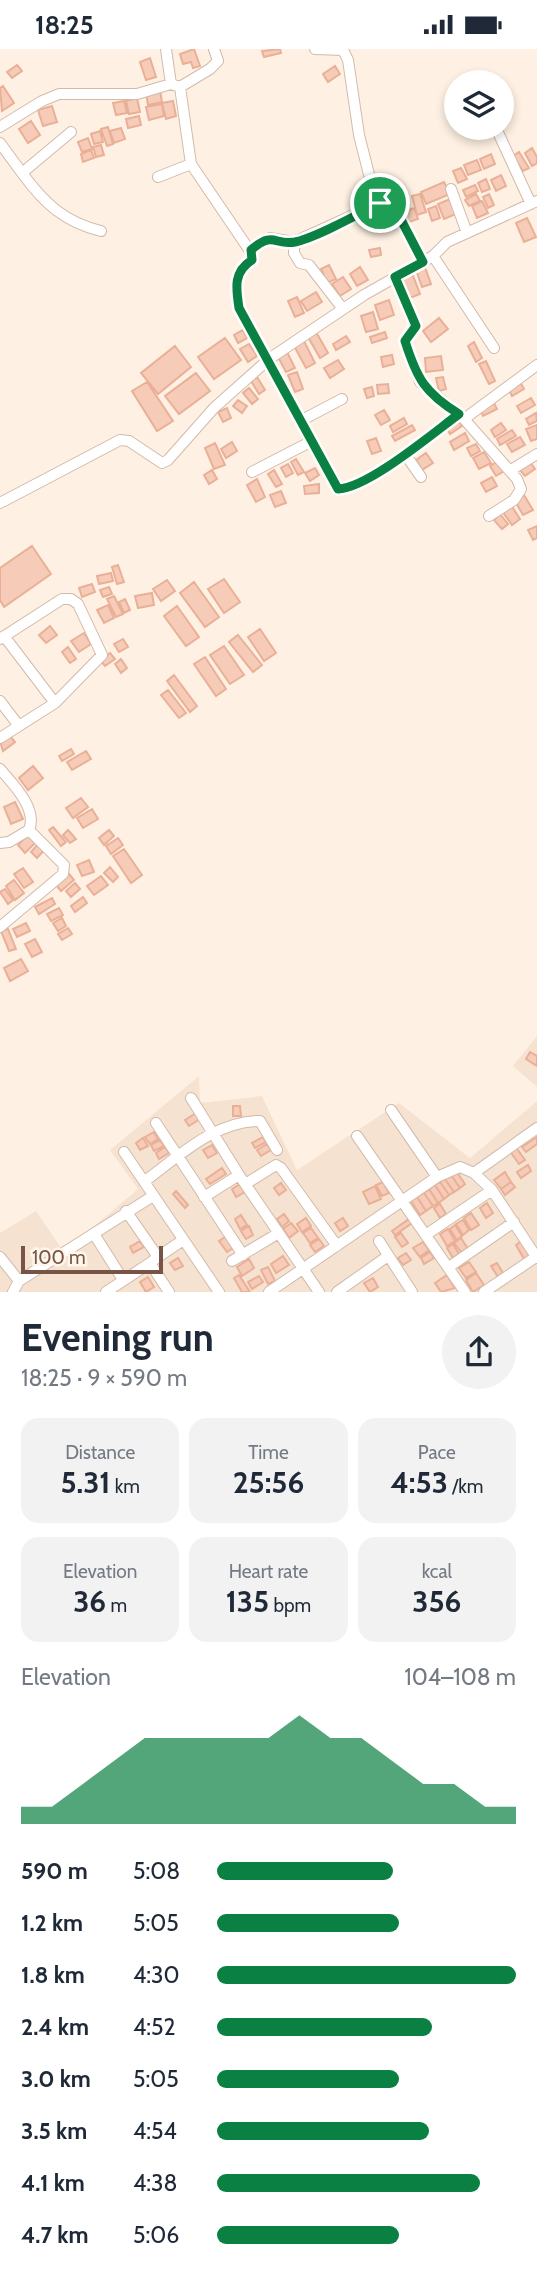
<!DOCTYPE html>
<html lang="en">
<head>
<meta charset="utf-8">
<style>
	:root { --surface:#fff; --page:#f2f2f3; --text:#1f2937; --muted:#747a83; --accent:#0b8043 }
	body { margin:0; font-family:Cabin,sans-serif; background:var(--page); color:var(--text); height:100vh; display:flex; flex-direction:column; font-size:26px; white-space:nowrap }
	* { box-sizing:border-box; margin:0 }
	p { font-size:23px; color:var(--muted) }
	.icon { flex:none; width:38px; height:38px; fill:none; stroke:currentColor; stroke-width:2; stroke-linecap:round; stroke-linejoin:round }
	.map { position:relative; height:1243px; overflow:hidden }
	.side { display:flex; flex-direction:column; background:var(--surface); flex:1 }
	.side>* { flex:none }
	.buttons { position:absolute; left:444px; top:21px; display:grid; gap:14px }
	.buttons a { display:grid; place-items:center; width:70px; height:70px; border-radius:50%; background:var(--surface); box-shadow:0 4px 10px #0003; font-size:35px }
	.scale { position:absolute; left:21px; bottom:18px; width:142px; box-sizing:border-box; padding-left:7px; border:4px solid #785446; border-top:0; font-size:19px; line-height:24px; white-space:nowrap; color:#785446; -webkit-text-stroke:5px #fff6eb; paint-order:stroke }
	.pin { position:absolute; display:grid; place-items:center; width:60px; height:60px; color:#fff; margin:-30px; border:4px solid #fff; border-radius:50%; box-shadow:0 2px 7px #0007 }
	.round { display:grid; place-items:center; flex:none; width:74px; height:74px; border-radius:37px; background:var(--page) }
	.summary { display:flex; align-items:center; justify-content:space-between; height:119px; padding:0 21px }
	h1 { font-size:38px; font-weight:800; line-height:52px }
	.metrics { display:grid; grid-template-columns:repeat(3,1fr); gap:10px; height:119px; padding:7px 21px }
	.metrics div { display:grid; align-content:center; border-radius:18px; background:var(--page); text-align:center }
	.metrics b { font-size:30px; font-weight:800 }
	.metrics small { font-size:19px; font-weight:400 }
	.metrics p { font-size:19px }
	.chart { height:196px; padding:14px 21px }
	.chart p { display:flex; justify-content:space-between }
	.chart svg { width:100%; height:126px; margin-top:7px; fill:var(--accent); opacity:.7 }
	ul { padding:0 21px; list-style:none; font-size:23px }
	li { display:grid; grid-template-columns:112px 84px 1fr; align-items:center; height:52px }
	li i { height:18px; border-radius:9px; background:var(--accent) }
	.status { display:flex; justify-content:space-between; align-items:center; height:49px; padding:0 35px; background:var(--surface); direction:ltr }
	.status svg { height:19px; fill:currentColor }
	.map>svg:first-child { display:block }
	.residential { fill:#f6e2d0 }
	.building { fill:#f6ccb8; stroke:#eab097; stroke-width:2 }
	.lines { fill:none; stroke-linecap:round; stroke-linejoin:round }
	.minor-casing { stroke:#d2baaa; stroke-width:12 }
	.minor { stroke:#fff; stroke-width:10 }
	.route-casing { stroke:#fff; stroke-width:14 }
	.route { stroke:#0b8043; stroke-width:9 }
</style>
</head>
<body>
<div class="status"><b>18:25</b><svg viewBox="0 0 49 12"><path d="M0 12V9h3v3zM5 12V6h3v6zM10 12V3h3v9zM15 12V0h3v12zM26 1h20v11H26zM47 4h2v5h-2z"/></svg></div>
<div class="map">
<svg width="537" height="1243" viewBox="0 0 537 1243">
	<rect width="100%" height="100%" fill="#fef1e3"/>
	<path class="residential" d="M537,987V1038L513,1017Z
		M199,1027L200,1054L262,1047L297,1121L399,1054L470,1109L537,1052V1243H0V1184L36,1162L64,1203L138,1140L110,1101Z"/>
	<path class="building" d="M194,0L200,17L193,19L191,13L183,15L180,5Z
		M280,0L281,4L264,8L262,2Z
		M150,9L156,28L146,31L140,13Z
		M17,16L22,22L12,29L7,23Z
		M335,17L340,25L328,33L323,25Z
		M3,37L14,54L2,62L0,39Z
		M160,41L162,53L148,56L146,44Z
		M137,49L140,63L129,65L126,52Z
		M124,52L127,64L116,66L113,54Z
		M173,52L176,67L166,70L162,54Z
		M162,55L164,67L149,71L146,58Z
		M52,57L57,73L43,77L38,61Z
		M139,67L141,76L128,79L126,70Z
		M31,72L40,86L28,94L19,80Z
		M108,78L113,95L107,97L101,80Z
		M121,79L125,90L114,94L110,82Z
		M100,82L103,93L94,95L91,85Z
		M88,89L92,100L82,103L78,93Z
		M101,96L104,106L96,108L93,98Z
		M532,99L537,108V114L532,117L525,104Z
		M91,101L94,109L83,113L81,105Z
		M519,103L529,119L523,122L513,107Z
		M491,105L495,115L484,120L480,110Z
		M477,111L481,121L468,126L464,116Z
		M461,119L467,130L458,134L453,122Z
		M501,126L506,137L496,142L491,131Z
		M486,130L490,140L482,143L478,134Z
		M444,133L450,145L426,155L421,143Z
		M475,136L478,142L466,148L463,141Z
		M420,145L426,163L417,166L412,147Z
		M476,145L480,152L469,157L465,151Z
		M489,145L494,156L488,159L483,148Z
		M450,150L456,165L444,170L438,155Z
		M482,152L488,164L477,169L472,157Z
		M436,157L440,169L432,172L428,160Z
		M414,159L418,170L406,174L403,163Z
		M527,169L536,188L524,193L516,174Z
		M380,199L381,206L371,208L369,201Z
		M329,216L336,230L327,234L321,220Z
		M360,218L368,231L357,237L350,225Z
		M425,218L431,235L422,238L416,221Z
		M412,224L420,245L410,249L402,228Z
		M343,228L351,240L340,247L332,235Z
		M316,243L322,253L307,262L301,252Z
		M297,248L304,264L295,268L288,252Z
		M389,251L394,266L380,271L375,256Z
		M373,263L378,280L366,283L361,267Z
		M439,269L448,280L431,293L423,282Z
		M243,281L247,289L238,294L234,286Z
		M316,283L328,304L320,309L308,288Z
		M385,283L387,289L372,294L370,288Z
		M346,287L350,293L336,301L333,295Z
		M225,289L241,311L214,330L198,308Z
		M304,292L315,314L306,319L294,297Z
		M474,293L482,309L476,313L468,297Z
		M249,295L257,307L248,313L240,300Z
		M175,297L191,318L158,345L141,324Z
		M287,303L295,319L286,323L278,308Z
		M392,306L394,315L383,318L381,308Z
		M441,307L443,321L426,323L425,309Z
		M338,311L344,320L330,329L324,319Z
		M486,312L495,332L489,335L479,315Z
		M297,323L303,340L295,343L288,326Z
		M196,324L210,342L179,365L165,347Z
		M257,328L265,341L259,345L251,332Z
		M443,328L446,340L439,342L436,329Z
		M147,333L173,372L157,382L132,342Z
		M520,333L524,340L512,347L508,339Z
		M388,335L389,344L378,345L377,336Z
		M372,338L374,347L367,349L364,340Z
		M249,339L258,350L252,355L243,344Z
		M531,349L535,356L521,364L517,357Z
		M238,351L247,357L242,364L233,357Z
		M493,352L497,360L483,367L479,358Z
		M227,359L231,369L223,373L218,363Z
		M384,361L390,371L381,376L375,366Z
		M536,364L537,372L529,376L526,370Z
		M404,369L407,375L393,383L390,377Z
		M456,369L462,377L450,385L445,376Z
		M501,374L506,381L495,388L491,381Z
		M412,376L415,381L395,392L392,387Z
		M537,376V390L531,392L526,380Z
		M512,381L516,387L500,396L497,390Z
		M465,384L469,392L454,401L450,393Z
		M520,388L525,396L512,403L507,395Z
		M376,389L381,402L372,405L367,392Z
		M232,393L237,402L226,409L221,400Z
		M215,394L225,416L214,420L205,399Z
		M476,395L480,402L471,407L467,399Z
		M484,403L491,414L479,420L473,409Z
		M426,404L433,414L422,421L416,411Z
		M296,410L304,423L298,426L291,413Z
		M500,411L506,421L496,427L490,417Z
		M530,413L535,420L525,427L520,421Z
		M288,415L293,424L286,428L281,419Z
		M315,419L319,426L310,432L305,424Z
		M212,421L217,430L209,435L204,426Z
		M274,421L282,435L276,438L268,425Z
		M492,428L497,437L486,443L481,434Z
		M257,430L265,448L256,453L247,436Z
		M319,435V444L305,445L304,437Z
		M281,442L286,454L275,458L270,446Z
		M524,446L533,461L523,466L515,452Z
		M511,456L520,470L512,476L502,462Z
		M500,465L508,475L502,480L494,471Z
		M537,477V489L533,491L528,481Z
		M32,497L51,525L4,558L0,551V519Z
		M118,516L124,533L117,535L112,518Z
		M111,524L113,532L99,535L97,527Z
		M224,530L240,553L224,564L208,540Z
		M167,531L175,542L161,552L153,540Z
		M194,533L219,568L205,578L180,544Z
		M92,535L95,543L82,548L79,539Z
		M109,538L112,545L103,548L100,541Z
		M152,544L154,556L138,559L135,547Z
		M114,547L123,565L116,568L107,550Z
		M125,550L130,561L124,564L119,553Z
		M108,556L114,569L104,574L97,561Z
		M177,557L199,588L186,597L164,567Z
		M50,577L57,586L46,594L39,586Z
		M260,580L276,604L264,612L248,588Z
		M84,584L91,595L79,603L71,592Z
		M238,586L262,616L253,623L229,593Z
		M123,590L128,598L119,603L114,595Z
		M224,597L244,626L230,635L210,606Z
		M68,598L76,610L70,614L62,603Z
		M110,604L115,610L105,617L100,611Z
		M205,608L226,640L216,647L194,615Z
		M121,610L127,619L121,624L115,615Z
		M174,626L197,657L190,663L167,632Z
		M168,641L186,664L179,669L161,646Z
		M9,686L15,693L3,702L0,692Z
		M71,700L74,705L62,712L59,707Z
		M86,702L91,710L72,721L67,713Z
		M33,717L43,729L28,741L19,729Z
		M81,749L88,758L73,769L66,759Z
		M15,753L23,770L11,775L4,758Z
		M92,760L98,770L83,779L77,769Z
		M53,778L66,793L61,797L49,781Z
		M68,781L76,790L70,794L63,786Z
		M109,781L114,787L104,796L99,789Z
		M29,785L36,793L25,804L18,796Z
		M118,789L123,796L111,805L106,797Z
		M39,794L45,800L37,809L31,803Z
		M124,800L142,826L131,834L113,807Z
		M89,811L94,823L82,827L77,816Z
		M110,818L118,828L113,833L104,824Z
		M23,819L33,833L24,839L14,825Z
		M69,825L74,831L61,842L56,836Z
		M101,827L108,836L94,846L87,837Z
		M14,831L24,844L15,851L6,837Z
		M75,834L80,840L71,848L66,842Z
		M5,840L13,851L8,855L0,843Z
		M83,848L87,854L75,863L71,857Z
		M52,849L55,855L39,865L35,858Z
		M59,859L63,866L51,872L47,865Z
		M62,869L66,877L58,882L53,874Z
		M26,874L30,882L17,888L13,880Z
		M68,879L72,885L62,891L58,885Z
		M8,880L16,900L9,902L1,882Z
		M35,890L42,903L32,908L25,895Z
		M21,910L28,922L10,932L4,919Z
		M530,1003L537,1007V1017L526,1010Z
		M233,1057H240L241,1067H233Z
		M196,1064L200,1070L189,1077L185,1071Z
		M154,1083L158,1090L150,1095L145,1088Z
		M263,1088L266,1093L255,1099L252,1094Z
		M537,1088V1095L526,1103L522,1098Z
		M143,1089L148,1097L140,1101L136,1094Z
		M160,1091L164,1097L154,1102L151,1096Z
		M267,1095L271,1101L261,1107L257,1101Z
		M212,1096L217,1104L208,1109L203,1101Z
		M515,1097L525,1111L519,1115L509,1101Z
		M165,1098L169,1104L159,1110L156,1104Z
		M528,1116L531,1122L521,1129L517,1123Z
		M222,1119L226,1125L210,1135L206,1130Z
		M456,1122L465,1135L460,1139L451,1126Z
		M505,1123L511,1133L501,1140L494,1131Z
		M451,1126L460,1139L454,1143L445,1130Z
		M445,1130L454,1143L449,1146L440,1133Z
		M383,1133L389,1144L382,1147L376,1136Z
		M440,1133L449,1146L444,1150L435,1136Z
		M511,1133L515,1138L505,1146L501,1140Z
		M281,1134L286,1141L279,1146L274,1139Z
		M240,1135L245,1143L236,1148L232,1140Z
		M435,1136L444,1150L438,1154L429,1140Z
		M375,1137L381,1150L369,1155L363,1143Z
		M429,1140L438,1154L433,1157L424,1144Z
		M176,1142L188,1156L185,1159L173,1145Z
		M424,1144L433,1157L426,1162L417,1148Z
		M417,1148L426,1162L420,1166L411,1152Z
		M487,1154L493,1164L486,1169L480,1159Z
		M440,1155L446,1165L440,1169L434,1159Z
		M471,1164L479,1176L471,1181L464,1169Z
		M284,1165L289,1172L282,1178L277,1170Z
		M241,1166L247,1176L240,1180L235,1170Z
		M306,1169L311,1177L302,1183L297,1175Z
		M343,1169L348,1177L340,1182L335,1174Z
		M409,1170L412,1174L395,1186L392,1182Z
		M463,1171L469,1181L463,1186L456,1175Z
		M291,1174L298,1182L289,1189L283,1180Z
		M455,1176L462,1187L457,1191L450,1180Z
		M249,1177L253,1186L246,1190L241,1182Z
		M311,1179L318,1189L310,1194L303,1184Z
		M448,1180L455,1192L447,1197L440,1185Z
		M401,1184L408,1194L402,1198L395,1188Z
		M228,1186L236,1197L227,1203L219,1192Z
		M461,1189L468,1200L462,1204L454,1194Z
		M319,1190L324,1197L315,1203L310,1196Z
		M523,1191L532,1204L524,1210L516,1196Z
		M140,1192L144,1198L133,1204L130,1198Z
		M423,1193L429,1201L420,1208L413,1199Z
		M453,1195L459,1205L453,1209L447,1199Z
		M430,1203L434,1209L424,1215L421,1209Z
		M406,1204L411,1211L403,1216L398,1209Z
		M283,1207L289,1216L276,1224L271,1215Z
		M178,1209L183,1217L175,1221L170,1214Z
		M249,1210L254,1219L242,1227L237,1218Z
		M469,1213L476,1223L466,1229L459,1219Z
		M497,1214L503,1224L498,1228L491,1217Z
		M268,1218L275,1232L268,1235L261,1221Z
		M476,1224L484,1236L473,1243L466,1231Z
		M239,1226L250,1243H242L234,1229Z
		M447,1226L455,1239L441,1243L435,1234Z
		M259,1227L263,1233L252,1240L248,1233Z
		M148,1228L154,1238L146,1243L140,1233Z
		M373,1229L378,1238L370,1243L364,1234Z"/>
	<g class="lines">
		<g class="minor-casing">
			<path id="minor" d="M166,0L171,35L180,38L191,115L252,205V210C233,223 236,239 239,259L338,440C367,440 433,384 459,365
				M315,0L343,1L348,11L359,86L374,145L380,154L398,165L423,213
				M180,38L210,20L218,12L214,0
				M0,78L42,52L59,45H137L171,35
				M496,79L531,155
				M0,94L22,124L71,83
				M22,124C44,154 64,173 101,182
				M158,128L191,115
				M451,140L467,184
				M294,193V204L300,214L309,216L343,260
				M251,201L270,189L294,193L380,154
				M433,207L494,299
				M395,228L416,277L405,292L420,333L464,370L517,430L521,440L514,451L489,467
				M464,370L537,316
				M302,371L342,350
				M405,405L421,428
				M511,421L537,405
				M252,423L312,392
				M0,454L120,391L129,392L162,414L168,411L214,359L269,310L364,246L433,207L447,193L537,152
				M4,587L55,654
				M0,590L62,550H71L78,555L102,606L55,654L0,689
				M0,652L19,677
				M0,720C13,735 38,760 29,781L64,816L63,825L0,878
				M0,794L9,793L29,781
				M191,1049L239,1126
				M391,1061L437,1128
				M156,1074L243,1206
				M357,1087L465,1243
				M124,1103L219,1243
				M474,1124L492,1141L537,1209
				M145,1132C179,1107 215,1072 260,1072L277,1101
				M247,1134L276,1116L281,1119L337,1197
				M204,1148L239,1126L319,1243
				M126,1162L158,1208L150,1214
				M94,1185L120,1226
				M427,1185L492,1141
				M379,1192L412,1243
				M0,1208L19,1232
				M158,1208L183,1191
				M232,1212L277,1185
				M449,1218L514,1173
				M13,1243L19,1232L153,1147
				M106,1243L150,1214L169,1243
				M269,1243L437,1128L460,1118L474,1124L537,1079
				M337,1243L388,1207
				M484,1243L536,1208"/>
		</g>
		<use href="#minor" class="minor"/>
	</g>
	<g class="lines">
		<g class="route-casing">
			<path id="route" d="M380,154L398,165L423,213L395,228L416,277L405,292C417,330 425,344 459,365C433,384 368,439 338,440L239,259C236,239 233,223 252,211L251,201C274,181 274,197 295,193C318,188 358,165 380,154Z"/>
		</g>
		<use href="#route" class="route"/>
	</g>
</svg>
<div class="buttons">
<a><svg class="icon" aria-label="layers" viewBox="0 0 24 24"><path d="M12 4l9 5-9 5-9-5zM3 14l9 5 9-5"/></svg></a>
</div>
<div class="scale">100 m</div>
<div class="pin" style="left:380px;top:154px;background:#1e9e55"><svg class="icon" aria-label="arrive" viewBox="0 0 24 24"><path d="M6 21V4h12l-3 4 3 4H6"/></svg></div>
</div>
<section class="side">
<div class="summary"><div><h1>Evening run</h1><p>18:25 · 9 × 590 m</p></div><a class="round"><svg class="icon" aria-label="share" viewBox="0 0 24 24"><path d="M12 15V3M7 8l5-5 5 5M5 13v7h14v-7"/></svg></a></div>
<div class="metrics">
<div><p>Distance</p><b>5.31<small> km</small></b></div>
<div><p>Time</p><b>25:56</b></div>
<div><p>Pace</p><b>4:53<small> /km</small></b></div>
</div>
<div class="metrics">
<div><p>Elevation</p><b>36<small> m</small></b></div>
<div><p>Heart rate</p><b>135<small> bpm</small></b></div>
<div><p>kcal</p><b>356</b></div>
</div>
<div class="chart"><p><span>Elevation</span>104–108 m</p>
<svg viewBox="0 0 160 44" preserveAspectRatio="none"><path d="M0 44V38L10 38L20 30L30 22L40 14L50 14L60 14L70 14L80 14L90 6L100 14L110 14L120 22L130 30L140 30L150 38L160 38V44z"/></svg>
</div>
<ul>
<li><b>590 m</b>5:08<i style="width:59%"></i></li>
<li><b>1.2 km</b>5:05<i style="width:61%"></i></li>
<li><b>1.8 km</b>4:30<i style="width:100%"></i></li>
<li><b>2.4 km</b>4:52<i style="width:72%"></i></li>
<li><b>3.0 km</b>5:05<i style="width:61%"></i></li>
<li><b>3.5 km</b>4:54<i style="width:71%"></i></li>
<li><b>4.1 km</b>4:38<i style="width:88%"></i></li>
<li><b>4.7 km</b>5:06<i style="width:61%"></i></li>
</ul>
</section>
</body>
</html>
